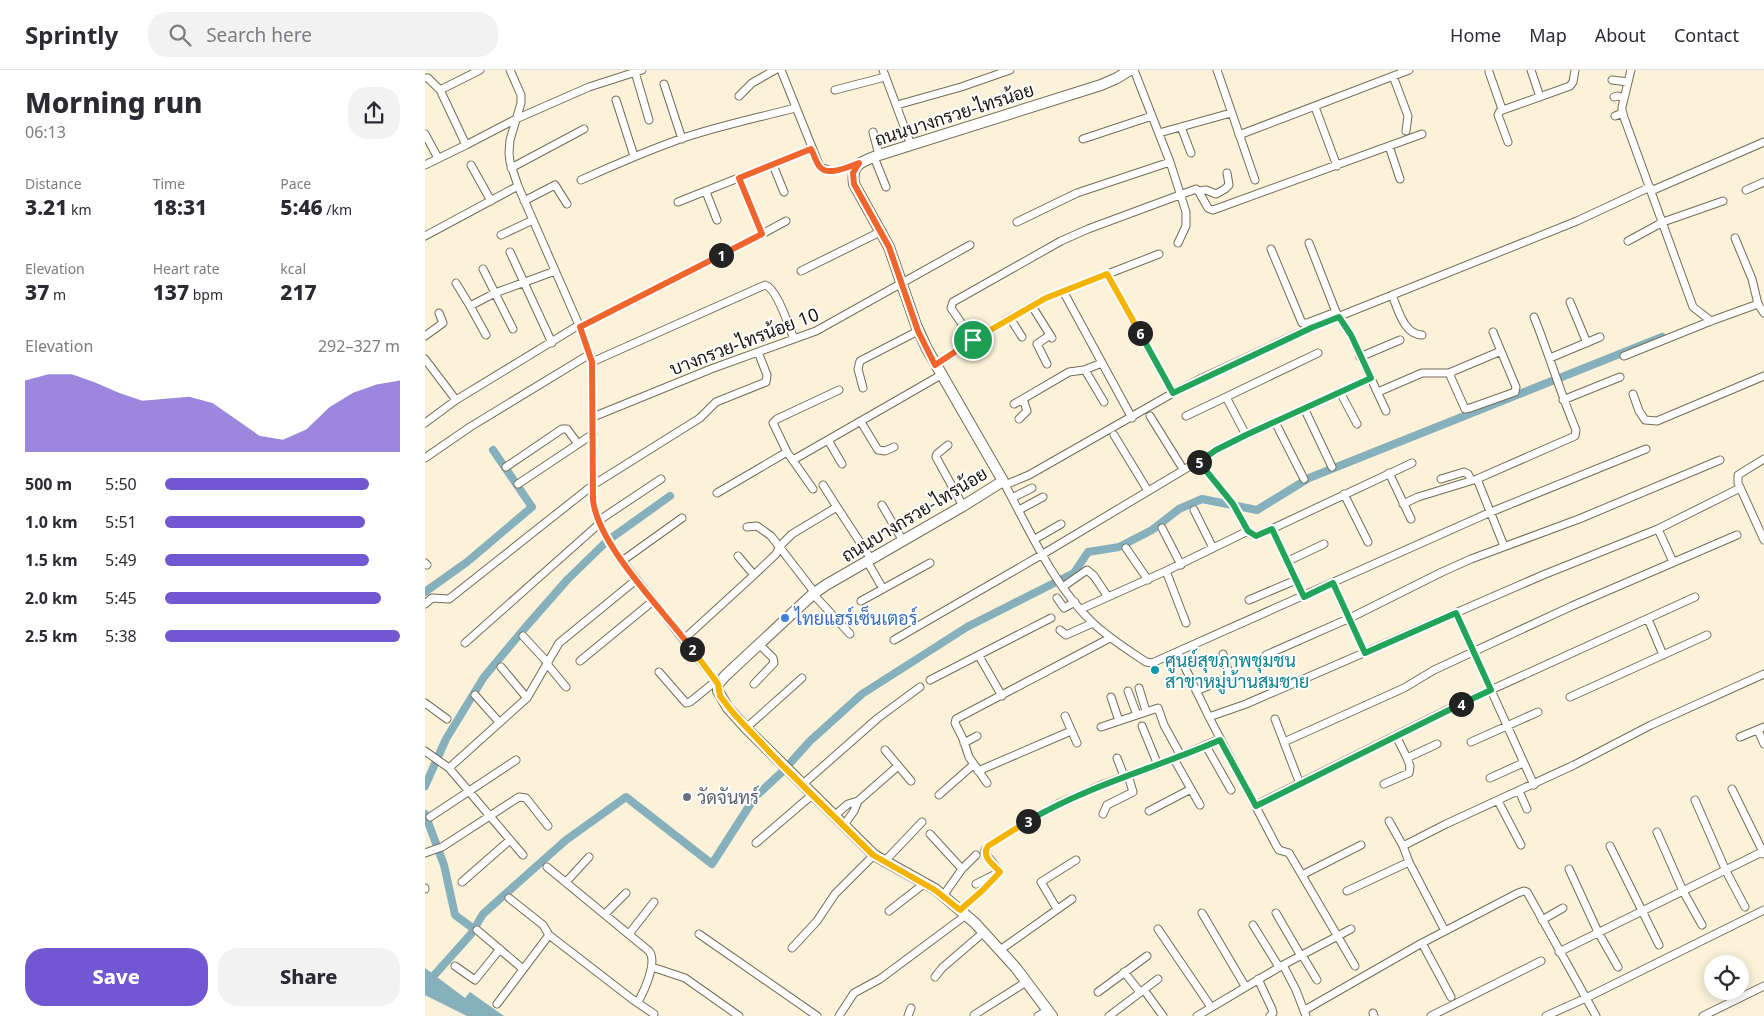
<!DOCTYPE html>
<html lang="en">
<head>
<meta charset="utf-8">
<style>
	:root { --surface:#fff; --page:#f2f2f3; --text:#2b2b33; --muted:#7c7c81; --line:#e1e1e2; --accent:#7157d1 }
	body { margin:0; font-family:"Noto Sans",Sarabun,sans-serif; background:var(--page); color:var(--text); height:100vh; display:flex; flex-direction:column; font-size:19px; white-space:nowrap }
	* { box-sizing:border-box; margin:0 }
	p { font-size:16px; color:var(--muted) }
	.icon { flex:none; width:28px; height:28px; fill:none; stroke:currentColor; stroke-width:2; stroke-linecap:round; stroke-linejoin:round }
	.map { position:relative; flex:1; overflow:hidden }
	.details { display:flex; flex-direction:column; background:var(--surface); width:425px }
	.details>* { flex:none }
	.fabs { position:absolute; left:1279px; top:885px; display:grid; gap:10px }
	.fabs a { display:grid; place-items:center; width:45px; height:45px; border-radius:50%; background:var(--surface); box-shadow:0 2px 12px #0003; font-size:25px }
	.pin { position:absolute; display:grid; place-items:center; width:42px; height:42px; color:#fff; margin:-21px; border:2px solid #fff; border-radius:50%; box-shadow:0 1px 5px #0007 }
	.km { position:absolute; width:25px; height:25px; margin:-12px; border-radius:50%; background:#222; color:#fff; font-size:14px; line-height:25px; text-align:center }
	.round { display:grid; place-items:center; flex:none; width:52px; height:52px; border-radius:20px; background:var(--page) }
	.headline { display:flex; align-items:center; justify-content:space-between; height:85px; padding:0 25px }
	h1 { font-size:28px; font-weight:800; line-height:38px }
	.figures { display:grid; grid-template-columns:repeat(3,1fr); gap:8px; height:85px; padding:5px 25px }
	.figures div { display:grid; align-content:center }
	.figures b { font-size:21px; font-weight:800 }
	.figures small { font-size:14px; font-weight:400 }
	.figures p { font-size:14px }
	.chart { height:140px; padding:10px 25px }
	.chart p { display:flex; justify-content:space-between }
	.chart svg { width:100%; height:90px; margin-top:5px; fill:var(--accent); opacity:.7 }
	.action { display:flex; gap:10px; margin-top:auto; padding:10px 25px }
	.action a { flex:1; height:58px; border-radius:20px; background:var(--accent); color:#fff; font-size:20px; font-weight:800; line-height:58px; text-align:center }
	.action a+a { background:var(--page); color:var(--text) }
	ul { padding:0 25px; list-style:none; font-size:16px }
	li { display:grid; grid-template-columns:80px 60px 1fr; align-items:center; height:38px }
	li i { height:12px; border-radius:6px; background:var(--accent) }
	header { display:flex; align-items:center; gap:30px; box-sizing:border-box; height:70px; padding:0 25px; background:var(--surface); border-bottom:1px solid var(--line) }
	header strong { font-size:24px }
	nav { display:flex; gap:28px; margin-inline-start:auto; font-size:18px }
	.search { width:350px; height:45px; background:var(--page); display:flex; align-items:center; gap:12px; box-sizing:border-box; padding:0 18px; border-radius:20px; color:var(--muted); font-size:19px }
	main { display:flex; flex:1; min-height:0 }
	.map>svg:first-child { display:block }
	.water { fill:#85b0bc }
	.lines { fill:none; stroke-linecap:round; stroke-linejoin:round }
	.canal { stroke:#85b0bc; stroke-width:8 }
	.minor-casing { stroke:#746c56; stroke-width:9 }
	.secondary-casing { stroke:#746c56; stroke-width:12 }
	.minor { stroke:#fff; stroke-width:7 }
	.secondary { stroke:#fff; stroke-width:10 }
	.split-1-casing { stroke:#fff; stroke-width:10 }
	.split-2-casing { stroke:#fff; stroke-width:10 }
	.split-3-casing { stroke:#fff; stroke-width:10 }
	.split-4-casing { stroke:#fff; stroke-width:10 }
	.split-5-casing { stroke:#fff; stroke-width:10 }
	.split-6-casing { stroke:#fff; stroke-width:10 }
	.split-7-casing { stroke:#fff; stroke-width:10 }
	.split-1 { stroke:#f0652b; stroke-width:6 }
	.split-2 { stroke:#f0652b; stroke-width:6 }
	.split-3 { stroke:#f5b400; stroke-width:6 }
	.split-4 { stroke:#22a559; stroke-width:6 }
	.split-5 { stroke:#22a559; stroke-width:6 }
	.split-6 { stroke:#22a559; stroke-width:6 }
	.split-7 { stroke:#f5b400; stroke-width:6 }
	.shop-dot { fill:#3f7fe0; stroke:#fff; stroke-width:2 }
	.culture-dot { fill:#0f9aa8; stroke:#fff; stroke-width:2 }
	.worship-dot { fill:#6b7280; stroke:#fff; stroke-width:2 }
	.labels { text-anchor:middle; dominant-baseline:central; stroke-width:4; stroke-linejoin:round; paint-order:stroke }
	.street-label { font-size:18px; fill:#19160d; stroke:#fff }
	.shop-label { font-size:18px; fill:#366cbe; stroke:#fff; text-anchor:start }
	.culture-label { font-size:18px; fill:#0d838f; stroke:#fff; text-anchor:start }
	.worship-label { font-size:18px; fill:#5b616d; stroke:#fff; text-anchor:start }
</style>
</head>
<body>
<header>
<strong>Sprintly</strong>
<div class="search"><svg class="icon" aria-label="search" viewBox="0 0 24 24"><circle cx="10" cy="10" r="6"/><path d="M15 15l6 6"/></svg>Search here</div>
<nav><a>Home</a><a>Map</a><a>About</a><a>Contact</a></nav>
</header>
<main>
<section class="details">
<div class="headline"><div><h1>Morning run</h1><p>06:13</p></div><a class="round"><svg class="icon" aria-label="share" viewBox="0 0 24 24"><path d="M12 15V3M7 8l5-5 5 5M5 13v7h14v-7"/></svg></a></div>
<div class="figures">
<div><p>Distance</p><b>3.21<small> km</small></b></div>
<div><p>Time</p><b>18:31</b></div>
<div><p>Pace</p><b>5:46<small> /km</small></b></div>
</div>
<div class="figures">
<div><p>Elevation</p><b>37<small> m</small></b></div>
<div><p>Heart rate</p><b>137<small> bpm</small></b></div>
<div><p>kcal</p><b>217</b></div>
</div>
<div class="chart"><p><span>Elevation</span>292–327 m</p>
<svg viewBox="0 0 160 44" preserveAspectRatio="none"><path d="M0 44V9L10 6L20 6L30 10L40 15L50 19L60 18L70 17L80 20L90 28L100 36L110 38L120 33L130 22L140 15L150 11L160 9V44z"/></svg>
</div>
<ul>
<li><b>500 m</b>5:50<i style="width:87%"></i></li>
<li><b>1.0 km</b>5:51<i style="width:85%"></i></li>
<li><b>1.5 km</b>5:49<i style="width:87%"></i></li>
<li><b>2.0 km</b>5:45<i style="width:92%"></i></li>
<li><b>2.5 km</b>5:38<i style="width:100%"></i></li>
</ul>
<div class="action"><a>Save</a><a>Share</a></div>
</section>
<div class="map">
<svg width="1339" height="946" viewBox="0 0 1339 946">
	<rect width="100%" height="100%" fill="#fbf2d9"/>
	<path class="water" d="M0,898L40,928L45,922L79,946H42L0,925Z"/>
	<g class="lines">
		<path class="canal" d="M0,522L42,492L107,437L68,380
			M0,716L21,669L59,607L99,559L142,510L182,471L245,426
			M0,744L19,795L30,845L49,859
			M4,911L46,864L58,844L141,770L201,727L287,794L330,727L358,701L385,671L437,624L542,557L649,503L663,482L694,477L727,460L754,439L777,429L832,440L884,408L1237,267"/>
		<g class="minor-casing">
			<path id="minor" d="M85,0L96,25V33L85,70L84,83L85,92L93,116L154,255L167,292L168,430C171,453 184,472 197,491L293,614
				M356,0L395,97L406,101L434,94
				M458,0L486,75
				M709,0L745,92L761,142V156L753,173
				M792,0L830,110
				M1106,0L1115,27
				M1206,0L1197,37V42L1268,237L1286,251
				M210,2L224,50
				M1064,2L1077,39
				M968,6L983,46L981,61
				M0,8H3L15,20L55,0
				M1187,10L1203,12
				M239,14L257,69
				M410,20L460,7
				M17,24L41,75
				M314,26L327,13L350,0
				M1189,27L1193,26L1199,28
				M191,30L209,86
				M472,35L536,17L585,0
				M890,37L912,96
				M1190,46L1198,43
				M756,57L766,83
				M448,62L454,85
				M734,63L806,43
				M0,64L13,88
				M814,65L984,0
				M658,69L727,46
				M1083,72L1073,45L1075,41L1145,16L1148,12L1150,0
				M964,76L975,109
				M449,87L461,117
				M0,95L41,75L91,49L164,17L217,0
				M46,95L66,131
				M348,95L359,122
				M86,98L159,59
				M156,110C189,95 222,81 255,69C293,56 332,48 370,38
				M1321,120L1339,112
				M774,121L781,120L791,124L800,119L804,115L802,103
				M1226,121L1339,72
				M281,122L292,150
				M99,131L130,115L142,134
				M253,132L386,79
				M592,152L652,123L745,92
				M337,164L361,151
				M76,165L108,150
				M0,166L93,116
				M1310,168L1327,209L1333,234L1339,243
				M1203,171L1238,152L1298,131
				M884,173L911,242L926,265L961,341
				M846,179L877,253H882L911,242
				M85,182L127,273
				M58,199L88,259
				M376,201L457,161
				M682,204L748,323
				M31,213L45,236
				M638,221L707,348
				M967,225C973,239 979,265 997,265
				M1145,232L1162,273
				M607,236L627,268
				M585,248L597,267
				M155,257L337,164L314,108
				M61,265L45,236L70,223L130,201
				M0,266L18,253L14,243
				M548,270L526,238L528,232L636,171L663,159L771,119L774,122L783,138L788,140L997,64
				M1199,286L1286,251L1333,234
				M935,287L975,270
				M1125,288L1175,267
				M0,289L31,330
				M167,292L340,215C352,218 364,257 369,269
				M622,294L612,274L625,265
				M510,295L580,251L621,228L734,184
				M660,300L679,332
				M1024,303L1040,339L1045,338L1090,322L1091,317L1068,262
				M438,318L433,299L435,291L493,261
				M915,322L932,354
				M953,322L997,303H1024L1076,281
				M1208,324L1214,341L1220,350L1232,351L1339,306
				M1138,330L1195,307
				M589,334L644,302L659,300L677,293
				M879,338L907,397
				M725,346L758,399
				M761,346L801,327
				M168,347L286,299L391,261L545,175
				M594,349L602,341L598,329
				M436,352L453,380L460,381L469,377
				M850,352L879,409
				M0,353L31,330L154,255
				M689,365L723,421
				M821,365L801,327L893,283
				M403,370L417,394
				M523,375L512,384L511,387L538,436
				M0,388L45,357L165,284
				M1339,389L1313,405V413L1339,470
				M368,390L516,305
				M81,397L137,359H142L153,374
				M964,403L986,449
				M1016,409L1039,402L1043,404L1046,410
				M1052,409L1079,476
				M578,411C604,459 628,515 668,553C684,568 703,580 721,592L727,593L1066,442L1221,379
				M93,414L168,364
				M398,415L412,437
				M580,415L604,405L748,323L777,308L885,258L1152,151L1225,117
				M388,419L362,382L348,353L352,349L414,320
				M292,423L362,382
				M919,424L943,472
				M587,428L607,418
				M978,434L993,427L1052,409L1150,366L1151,360C1135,322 1124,284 1109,247
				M457,435L478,471
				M594,440L618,427
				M769,440L788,478
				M173,451L236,409
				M322,457L332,456L346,466L390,523
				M737,458L756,495
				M847,459L879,527
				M1233,459L1248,492
				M823,461L828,465L836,464L987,393
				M610,469L636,454
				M701,478L723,510
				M313,486L329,505
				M197,491L257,448
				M442,491L458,519
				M863,491L899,474
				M0,493L2,495
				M741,501L761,553
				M908,513L940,583
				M639,516L662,500L669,506L683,527
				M388,524L425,564
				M632,528L639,538L650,532
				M824,530L871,510
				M436,531L505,493
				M0,534L7,528L24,529L168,415L275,348L291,332L341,312L342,305L333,282
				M656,539L741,501L823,461L808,434L773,391
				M1031,543L1109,715
				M1223,549L1238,585
				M635,560L641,565L668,553
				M98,566L123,593
				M259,569L329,505L351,484L355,476L367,464L412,437L446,489
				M469,570L618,484L802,374L946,308
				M40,573L174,454
				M753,583L784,647L852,777L854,780L864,783L930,896
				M841,585L925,548L1017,502L1046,489L1154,449L1295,390
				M554,586L577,626
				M155,591L228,531
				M122,594L141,617
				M76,597L102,628
				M234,602L261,633L265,632L291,611
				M505,610L626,548
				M329,614L349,593L348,588L335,575
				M714,618L721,641
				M703,621L712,645
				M771,621L805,607L798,584
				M50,625L74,652
				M686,627L694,651
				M1145,627L1282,565
				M0,633L22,649
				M640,646L652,673
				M784,647L821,634L1118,505L1233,459L1315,418
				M850,649L875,714
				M717,656L733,695
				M676,657L733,638L739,655L756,686
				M321,658L377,608
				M1333,660L1339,674
				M971,666L982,688L1012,674
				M1315,667L1339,657
				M859,672L979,618L1009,600L1147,536L1312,465
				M1046,672L1113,642
				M539,673L552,666
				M781,676L806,720
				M460,680L486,711
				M0,681L24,698L98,785
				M692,688L699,706
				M749,689L775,735
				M24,698L102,628L134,573L211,510
				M553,701L646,661
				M1065,708L1098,693
				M562,713L544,687L538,669L530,653L531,649L685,568
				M378,714L453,648L495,617
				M959,714L984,703L985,696L982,688
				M1307,719L1339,784
				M1094,721L1102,739
				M514,725L548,695
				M1270,730L1301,801L1320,837
				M1073,731L1096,775
				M831,735L1024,639L1270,527
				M724,741L766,719
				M678,744L682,735L708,722L703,705
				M409,746L423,734L433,731L473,696
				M5,747L91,690
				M964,751L978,776
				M419,755L429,741L433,731
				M1232,762L1258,821L1277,855
				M505,764L537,799
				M331,773L387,725
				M1185,776L1234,875
				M0,783L17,777L94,727L101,728L123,756
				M459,792L497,752
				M122,797L224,881C233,892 219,921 213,932
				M1144,799L1173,862L1193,897
				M575,802L560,783V780L567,773L633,734L679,714L749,689L795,669
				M877,805L936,775
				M37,812L85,770
				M141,812L164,787
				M0,818V819
				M922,821L984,792
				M518,826L537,799L551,785
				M84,828L118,855L124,865L207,929L229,944
				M632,839L616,812L651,790
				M535,840L558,820L575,802L551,814
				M464,841L500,813
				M777,843L820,916
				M851,843L876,886
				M180,844L201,823
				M1117,850L1138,838
				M828,855L854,897
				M733,859L786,937
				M52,860L98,899
				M1020,861L984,792L978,776L1021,754L1149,695L1226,655L1339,604
				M204,864L229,832
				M274,864L392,946
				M997,873L1026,927
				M367,878L392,851L410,824L449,785
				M575,880L647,829
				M1134,882L1339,781
				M877,885L892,910
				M858,895L871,920L881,946
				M30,896L50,910L75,879
				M227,897L260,908L314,946
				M699,902L715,922
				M510,907L517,898L559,862
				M833,909L847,939L848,943L845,946
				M673,922L722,886
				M722,924L738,946
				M72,934L124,865
				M880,940L997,873L1093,823L1099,821L1102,822L1171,946
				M948,943L949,946
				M549,945L601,912
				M414,946L429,923L455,909L541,845
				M483,946L486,938
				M613,946L623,940
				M684,946L733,909
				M772,946L858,895L926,859
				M1006,946L1116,891
				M1121,946L1161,928L1339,840
				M1278,946L1339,916"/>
		</g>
		<g class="secondary-casing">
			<path id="secondary" d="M627,946L591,898L550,853L510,819L449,785L321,658L303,638L293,621V614L300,606L388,524L401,515L538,436L578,411L502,279L491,255L464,177L429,114C426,93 437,92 454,85L676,15L692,8L705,0"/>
		</g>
		<use href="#minor" class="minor"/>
		<use href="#secondary" class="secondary"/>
	</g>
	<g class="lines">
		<g class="split-1-casing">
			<path id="split-1" d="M296,185L337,164L314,108L386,79C389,84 391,93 395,97C403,107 425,96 434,93L428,103L429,114L464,177L493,261L510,295L548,270"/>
		</g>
		<g class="split-2-casing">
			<path id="split-2" d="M267,579C239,541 173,476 168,430L167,292L155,257L296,185"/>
		</g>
		<g class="split-3-casing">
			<path id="split-3" d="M267,579L293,614L295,626L309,644L355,693L448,785L510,820L535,840L558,820L575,802C568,794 556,787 563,776L603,751"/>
		</g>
		<g class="split-4-casing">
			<path id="split-4" d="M603,751C664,715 731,698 795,670L831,736L1036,634"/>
		</g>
		<g class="split-5-casing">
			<path id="split-5" d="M774,392L808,434L823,461L831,466L847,459L879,527L908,513L940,583L1031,543L1066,620L1036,634"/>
		</g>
		<g class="split-6-casing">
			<path id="split-6" d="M715,263L748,323L886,258L914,247L926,265L946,308L821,365L791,380L774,392"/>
		</g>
		<g class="split-7-casing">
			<path id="split-7" d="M548,270L621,228L682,204L715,263"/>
		</g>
		<use href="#split-1" class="split-1"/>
		<use href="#split-2" class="split-2"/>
		<use href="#split-3" class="split-3"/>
		<use href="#split-4" class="split-4"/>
		<use href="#split-5" class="split-5"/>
		<use href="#split-6" class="split-6"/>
		<use href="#split-7" class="split-7"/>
	</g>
	<circle class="shop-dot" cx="360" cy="548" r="5"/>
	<circle class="culture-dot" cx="730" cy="600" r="5"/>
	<circle class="worship-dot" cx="262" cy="727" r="5"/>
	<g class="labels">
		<g class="street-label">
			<text transform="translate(529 44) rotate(-18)">ถนนบางกรวย-ไทรน้อย</text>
			<text transform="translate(319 271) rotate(-21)">บางกรวย-ไทรน้อย 10</text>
			<text transform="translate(489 444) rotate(-31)">ถนนบางกรวย-ไทรน้อย</text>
		</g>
		<g class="shop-label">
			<text x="370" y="548">ไทยแฮร์เซ็นเตอร์</text>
		</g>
		<g class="culture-label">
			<text x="740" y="590">ศูนย์สุขภาพชุมชน<tspan x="740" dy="21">สาขาหมู่บ้านสมชาย</tspan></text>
		</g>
		<g class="worship-label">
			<text x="272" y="727">วัดจันทร์</text>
		</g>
	</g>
</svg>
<div class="fabs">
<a><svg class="icon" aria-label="locate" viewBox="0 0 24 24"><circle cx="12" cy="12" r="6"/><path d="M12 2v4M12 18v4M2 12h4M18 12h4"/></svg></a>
</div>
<div class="pin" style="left:548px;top:270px;background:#1e9e55"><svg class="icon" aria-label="arrive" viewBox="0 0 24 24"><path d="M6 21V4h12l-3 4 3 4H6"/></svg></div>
<b class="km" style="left:296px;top:185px">1</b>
<b class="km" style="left:267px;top:579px">2</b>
<b class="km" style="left:603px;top:751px">3</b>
<b class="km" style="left:1036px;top:634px">4</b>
<b class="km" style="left:774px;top:392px">5</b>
<b class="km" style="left:715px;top:263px">6</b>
</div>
</main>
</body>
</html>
